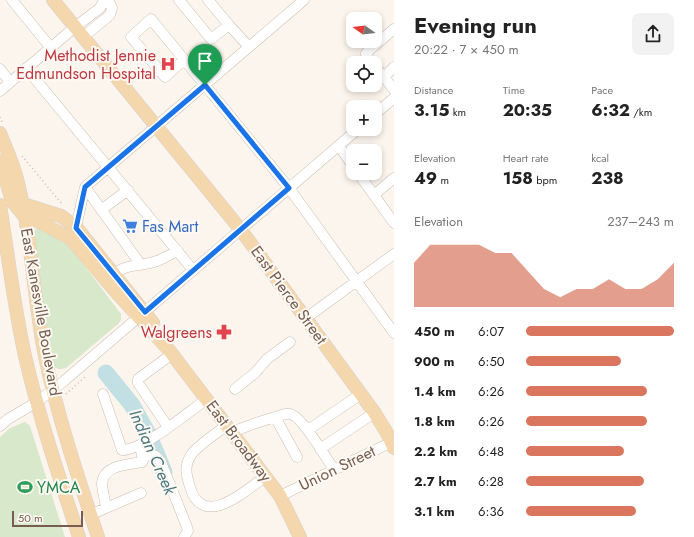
<!DOCTYPE html>
<html lang="en">
<head>
<meta charset="utf-8">
<style>
	:root { --surface:#fff; --page:#f2f2f2; --text:#222; --muted:#767676; --accent:#da765d }
	body { margin:0; font-family:Jost,sans-serif; background:var(--page); color:var(--text); height:100vh; display:flex; flex-direction:column; font-size:15px; white-space:nowrap }
	* { box-sizing:border-box; margin:0 }
	p { font-size:13px; color:var(--muted) }
	.icon { flex:none; width:22px; height:22px; fill:none; stroke:currentColor; stroke-width:2; stroke-linecap:round; stroke-linejoin:round }
	.map { position:relative; flex:1; overflow:hidden }
	.sheet { display:flex; flex-direction:column; background:var(--surface); width:300px }
	.sheet>* { flex:none }
	.needle { width:26px; rotate:284deg }
	.tools { position:absolute; left:346px; top:12px; display:grid; gap:8px }
	.tools a { display:grid; place-items:center; width:36px; height:36px; border-radius:8px; background:var(--surface); box-shadow:0 2px 6px #0003; font-size:20px }
	.scale { position:absolute; left:12px; bottom:10px; width:71px; box-sizing:border-box; padding-left:4px; border:2px solid #765d50; border-top:0; font-size:11px; line-height:14px; white-space:nowrap; color:#765d50; -webkit-text-stroke:3px #fef9f3; paint-order:stroke }
	.pin { position:absolute; display:grid; place-items:center; width:34px; height:34px; color:#fff; margin:-41px -17px; border-radius:50% 50% 50% 0; rotate:-45deg; box-shadow:0 0 4px #0007 }
	.pin .icon { rotate:45deg }
	.round { display:grid; place-items:center; flex:none; width:42px; height:42px; border-radius:8px; background:var(--page) }
	.head { display:flex; align-items:center; justify-content:space-between; height:68px; padding:0 20px }
	h1 { font-size:22px; font-weight:700; line-height:30px }
	.figures { display:grid; grid-template-columns:repeat(3,1fr); gap:6px; height:68px; padding:4px 20px }
	.figures div { display:grid; align-content:center }
	.figures b { font-size:17px; font-weight:700 }
	.figures small { font-size:11px; font-weight:400 }
	.figures p { font-size:11px }
	.chart { height:112px; padding:8px 20px }
	.chart p { display:flex; justify-content:space-between }
	.chart svg { width:100%; height:72px; margin-top:4px; fill:var(--accent); opacity:.7 }
	ul { padding:0 20px; list-style:none; font-size:13px }
	li { display:grid; grid-template-columns:64px 48px 1fr; align-items:center; height:30px }
	li i { height:10px; border-radius:5px; background:var(--accent) }
	main { display:flex; flex:1; min-height:0 }
	.map>svg:first-child { display:block }
	.green { fill:#d8e9cb }
	.lines { fill:none; stroke-linecap:round; stroke-linejoin:round }
	.river { stroke:#c2e0e4; stroke-width:17 }
	.minor-casing { stroke:#cdbeb2; stroke-width:11 }
	.major-casing { stroke:#d9d2ce; stroke-width:14 }
	.path { stroke:#d4b9a9; stroke-width:1.5; stroke-dasharray:1 3; stroke-linecap:butt }
	.minor { stroke:#fff; stroke-width:10 }
	.major { stroke:#f4d7ac; stroke-width:13 }
	.route-casing { stroke:#fff; stroke-width:8 }
	.route { stroke:#1a73e8; stroke-width:5 }
	.labels { text-anchor:middle; dominant-baseline:central; stroke-width:4; stroke-linejoin:round; paint-order:stroke }
	.health-label { font-size:16px; fill:#be3a42; stroke:#fef9f3; text-anchor:end }
	.shop-label { font-size:16px; fill:#366cbe; stroke:#fef9f3; text-anchor:start }
	.street-label { font-size:16px; fill:#765d50; stroke:#fef9f3 }
	.leisure-label { font-size:16px; fill:#27864d; stroke:#fef9f3; text-anchor:start }
	.water-label { font-size:17px; font-style:italic; fill:#48777f; stroke:#fef9f3 }
</style>
</head>
<body>
<main>
<div class="map">
<svg width="394" height="537" viewBox="0 0 394 537">
	<rect width="100%" height="100%" fill="#fbf5ed"/>
	<path class="green" d="M39,227L65,240L121,314V320L118,324L66,368C58,371 54,368 50,361L33,232Z
		M25,422L30,426L65,537H0V437L10,428Z"/>
	<g class="lines">
		<path class="river" d="M106,373L132,405L148,434L164,472"/>
		<g class="minor-casing">
			<path id="minor" d="M12,0L51,48
				M179,0L211,39L229,25L249,47
				M208,0L229,25
				M83,37L110,15L112,8L108,0
				M184,60L165,77L131,37L151,19L289,188L394,333
				M372,63L366,55V53L394,29
				M375,67L384,77L394,67
				M26,68L193,270
				M0,69L10,82
				M384,77L394,90
				M0,91L75,27L100,8L104,0
				M375,114L394,98
				M339,146L353,166
				M358,173L394,223
				M85,187L141,265
				M374,195L394,178
				M101,210L128,190
				M76,227L85,187L304,0
				M114,274C125,264 143,266 157,261C164,258 171,254 178,251
				M306,318L394,254
				M235,389L255,373L267,359L290,342
				M103,394L122,450C144,450 188,412 207,399
				M275,417C279,416 285,413 290,414C301,415 327,459 334,470
				M227,425C218,432 197,446 191,455C184,466 186,474 190,487C203,530 245,491 266,476
				M0,426L8,419L37,402L64,381L358,129
				M168,427L138,383V379L172,354
				M308,430L361,394
				M232,432L256,423L275,417L297,457
				M320,449L374,413
				M142,455L156,456L161,462L187,527L188,531L184,537
				M280,496L394,441
				M106,508L141,493
				M90,515L106,508C105,500 103,493 102,485C102,465 127,465 142,462L143,461L140,445"/>
		</g>
		<g class="major-casing">
			<path id="major" d="M53,0L241,230L374,412L387,433L394,448
				M0,133C6,148 13,163 17,179C32,237 33,297 45,356C58,418 78,477 98,537
				M0,161L12,201L25,217L44,224L71,239L116,292L169,350L280,496L300,537
				M23,204L61,216L76,227L153,323
				M0,205C8,255 14,306 25,356C39,417 59,477 79,537"/>
		</g>
		<path class="path" d="M0,117L2,122
			M22,156L62,204
			M66,394L85,377"/>
		<use href="#minor" class="minor"/>
		<use href="#major" class="major"/>
	</g>
	<g class="lines">
		<g class="route-casing">
			<path id="route" d="M205,85L289,188L145,312L76,228L85,187Z"/>
		</g>
		<use href="#route" class="route"/>
	</g>
	<defs>
		<g id="hospital-bare" transform="scale(1.2)"><path d="M-5-5h3v3.5h4V-5h3V5h-3V1.5h-4V5h-3Z" fill="#e0444e" stroke="#fef9f3" stroke-width="2.5" paint-order="stroke"/></g>
		<g id="supermarket-bare" transform="scale(1.2)"><path d="M-6-5.5h2.5l.6 2H6L4.5 2H-2.5L-4.4-4H-6ZM-1.5 3.2a1.3 1.3 0 1 0 .1 0ZM3 3.2a1.3 1.3 0 1 0 .1 0Z" fill="#3f7fe0" stroke="#fef9f3" stroke-width="2.5" paint-order="stroke"/></g>
		<g id="pharmacy-bare" transform="scale(1.2)"><path d="M-2-6h4v4h4v4h-4v4h-4v-4h-4v-4h4Z" fill="#e0444e" stroke="#fef9f3" stroke-width="2.5" paint-order="stroke"/></g>
		<g id="stadium-bare" transform="scale(1.2)"><path d="M0-5a6.5 5 0 1 0 0 10a6.5 5 0 1 0 0-10ZM-3.5-1.8h7v3.6h-7Z" fill="#2e9e5b" stroke="#fef9f3" stroke-width="2.5" paint-order="stroke"/></g>
	</defs>
	<g fill-rule="evenodd">
		<use href="#hospital-bare" x="168" y="64"/>
		<use href="#supermarket-bare" x="130" y="226"/>
		<use href="#pharmacy-bare" x="224" y="332"/>
		<use href="#stadium-bare" x="25" y="487"/>
	</g>
	<g class="labels">
		<g class="health-label">
			<text x="156" y="55">Methodist Jennie<tspan x="156" dy="18">Edmundson Hospital</tspan></text>
			<text x="212" y="332">Walgreens</text>
		</g>
		<g class="shop-label">
			<text x="142" y="226">Fas Mart</text>
		</g>
		<g class="street-label">
			<text transform="translate(289 295) rotate(54)">East Pierce Street</text>
			<text transform="translate(41 312) rotate(80)">East Kanesville Boulevard</text>
			<text transform="translate(239 441) rotate(53)">East Broadway</text>
			<text transform="translate(337 468) rotate(-26)">Union Street</text>
		</g>
		<g class="leisure-label">
			<text x="37" y="487">YMCA</text>
		</g>
		<g class="water-label">
			<text transform="translate(153 452) rotate(66)">Indian Creek</text>
		</g>
	</g>
</svg>
<div class="tools">
<a><svg class="needle" viewBox="-14 -14 28 28"><path d="M0-13l5 13h-10z" fill="#e53935"/><path d="M0 13l5-13h-10z" fill="#767676"/></svg></a>
<a><svg class="icon" aria-label="locate" viewBox="0 0 24 24"><circle cx="12" cy="12" r="6"/><path d="M12 2v4M12 18v4M2 12h4M18 12h4"/></svg></a>
<a>+</a>
<a>−</a>
</div>
<div class="scale">50 m</div>
<div class="pin" style="left:205px;top:85px;background:#1e9e55"><svg class="icon" aria-label="arrive" viewBox="0 0 24 24"><path d="M6 21V4h12l-3 4 3 4H6"/></svg></div>
</div>
<section class="sheet">
<div class="head"><div><h1>Evening run</h1><p>20:22 · 7 × 450 m</p></div><a class="round"><svg class="icon" aria-label="share" viewBox="0 0 24 24"><path d="M12 15V3M7 8l5-5 5 5M5 13v7h14v-7"/></svg></a></div>
<div class="figures">
<div><p>Distance</p><b>3.15<small> km</small></b></div>
<div><p>Time</p><b>20:35</b></div>
<div><p>Pace</p><b>6:32<small> /km</small></b></div>
</div>
<div class="figures">
<div><p>Elevation</p><b>49<small> m</small></b></div>
<div><p>Heart rate</p><b>158<small> bpm</small></b></div>
<div><p>kcal</p><b>238</b></div>
</div>
<div class="chart"><p><span>Elevation</span>237–243 m</p>
<svg viewBox="0 0 160 44" preserveAspectRatio="none"><path d="M0 44V17L10 6L20 6L30 6L40 6L50 11L60 11L70 22L80 33L90 38L100 33L110 33L120 27L130 33L140 33L150 27L160 17V44z"/></svg>
</div>
<ul>
<li><b>450 m</b>6:07<i style="width:100%"></i></li>
<li><b>900 m</b>6:50<i style="width:64%"></i></li>
<li><b>1.4 km</b>6:26<i style="width:82%"></i></li>
<li><b>1.8 km</b>6:26<i style="width:82%"></i></li>
<li><b>2.2 km</b>6:48<i style="width:66%"></i></li>
<li><b>2.7 km</b>6:28<i style="width:80%"></i></li>
<li><b>3.1 km</b>6:36<i style="width:74%"></i></li>
</ul>
</section>
</main>
</body>
</html>
